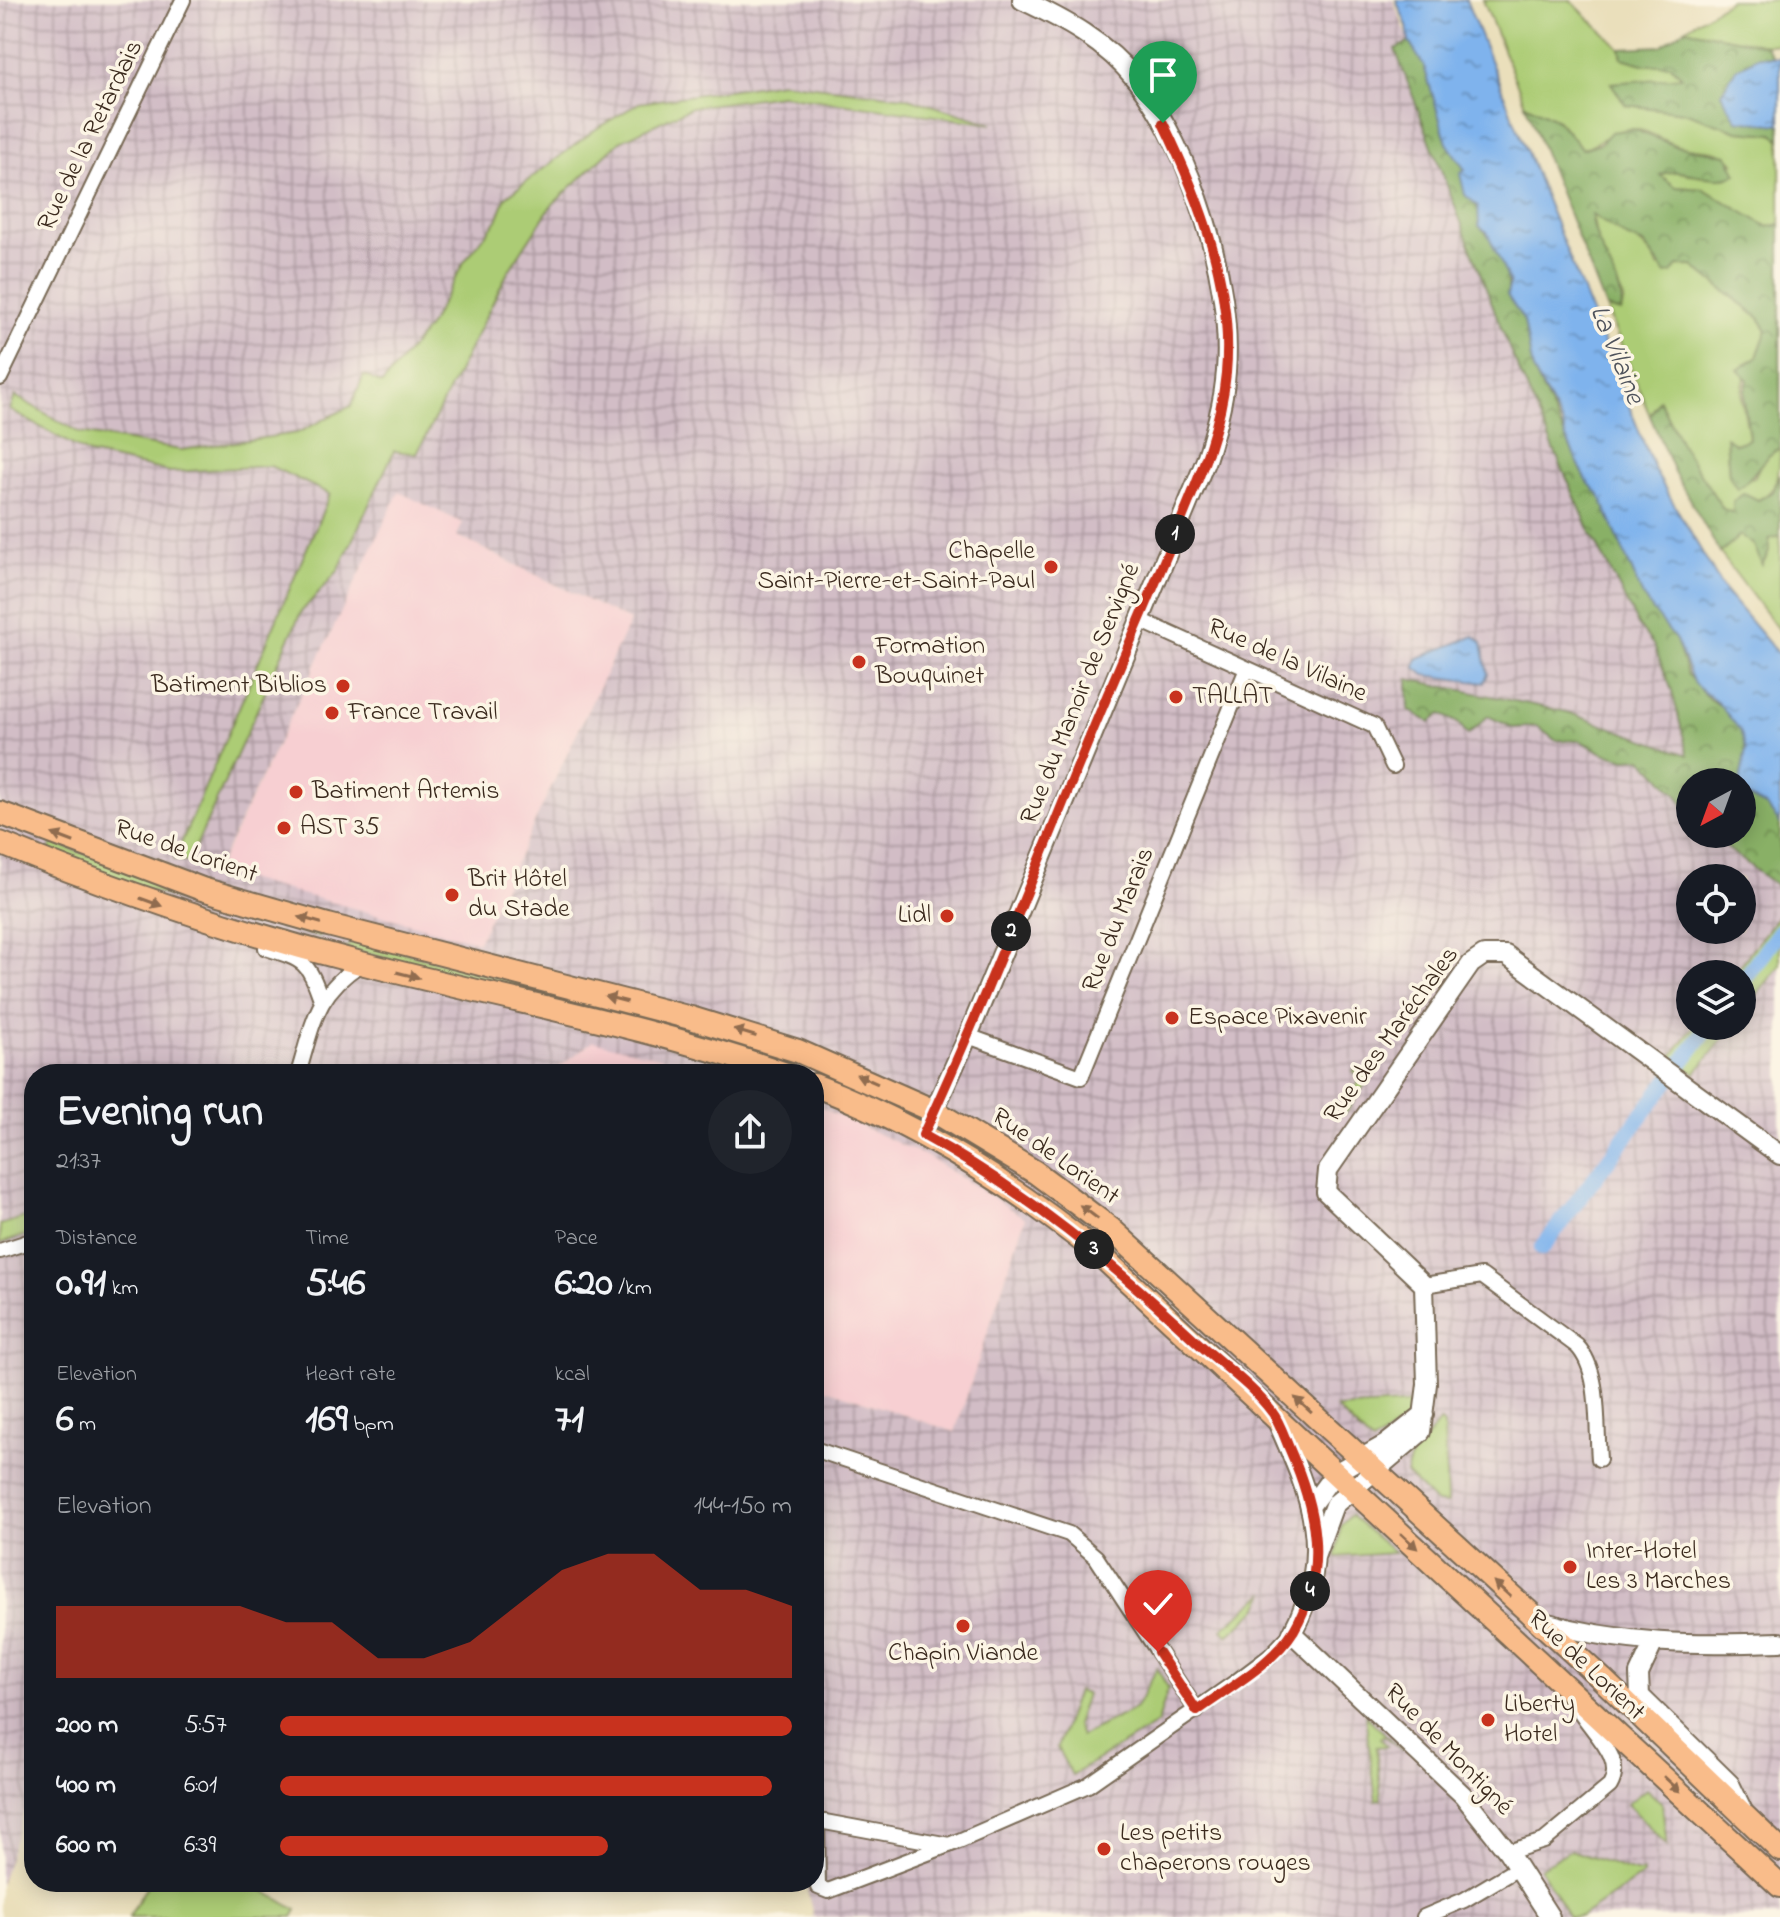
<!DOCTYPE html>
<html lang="en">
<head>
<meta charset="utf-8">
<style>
	:root { --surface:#171b24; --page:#20242c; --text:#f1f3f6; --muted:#9ea1a6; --accent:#c8321e }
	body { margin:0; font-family:"Indie Flower",sans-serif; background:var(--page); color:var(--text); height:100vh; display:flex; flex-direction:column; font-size:30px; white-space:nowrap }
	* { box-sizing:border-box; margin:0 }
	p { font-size:26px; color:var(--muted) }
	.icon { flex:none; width:44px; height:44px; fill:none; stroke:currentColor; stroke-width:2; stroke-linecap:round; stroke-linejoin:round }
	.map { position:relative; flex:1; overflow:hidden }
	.side { position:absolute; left:24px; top:1064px; width:800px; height:828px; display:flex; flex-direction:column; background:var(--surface); border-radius:32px; box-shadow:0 4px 20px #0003 }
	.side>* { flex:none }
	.needle { width:52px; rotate:221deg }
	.tools { position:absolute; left:1676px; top:768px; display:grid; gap:16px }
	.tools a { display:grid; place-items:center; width:80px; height:80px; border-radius:50%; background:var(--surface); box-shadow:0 4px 20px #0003; font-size:40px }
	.pin { position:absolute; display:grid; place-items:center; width:68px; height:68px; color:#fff; margin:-82px -34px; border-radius:50% 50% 50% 0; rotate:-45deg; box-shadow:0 0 8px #0007 }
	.pin .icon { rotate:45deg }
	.km { position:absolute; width:40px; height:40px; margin:-20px; border-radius:50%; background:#222; color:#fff; font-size:22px; line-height:40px; text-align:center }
	.round { display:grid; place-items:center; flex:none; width:84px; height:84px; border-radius:42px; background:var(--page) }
	.head { display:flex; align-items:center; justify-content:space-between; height:136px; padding:0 32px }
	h1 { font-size:44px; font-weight:700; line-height:60px }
	.stats { display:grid; grid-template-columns:repeat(3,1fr); gap:12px; height:136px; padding:8px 32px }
	.stats div { display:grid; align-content:center }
	.stats b { font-size:40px; font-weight:700 }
	.stats small { font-size:22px; font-weight:400 }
	.stats p { font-size:22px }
	.chart { height:224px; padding:16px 32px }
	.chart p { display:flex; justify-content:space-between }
	.chart svg { width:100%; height:144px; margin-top:8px; fill:var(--accent); opacity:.7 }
	ul { padding:0 32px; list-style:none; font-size:26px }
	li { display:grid; grid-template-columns:128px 96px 1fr; align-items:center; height:60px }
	li i { height:20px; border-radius:10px; background:var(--accent) }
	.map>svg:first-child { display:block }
	.built { fill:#f7cfd2 }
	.industrial { fill:url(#industrial-grid); fill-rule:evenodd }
	.green { fill:#accc74; stroke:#747b49; stroke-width:2 }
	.forest { fill:url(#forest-crowns); stroke:#626d42; stroke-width:2 }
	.water { fill:url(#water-ripples); stroke:#5d6e86; stroke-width:2 }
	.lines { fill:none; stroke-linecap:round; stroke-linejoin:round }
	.canal { stroke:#7fb3ed; stroke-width:16 }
	.minor-casing { stroke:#786955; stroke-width:18 }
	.tertiary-casing { stroke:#786955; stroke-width:22 }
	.primary-casing { stroke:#786955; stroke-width:26 }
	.minor { stroke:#fff; stroke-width:14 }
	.tertiary { stroke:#fff; stroke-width:18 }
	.primary { stroke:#f9bc8a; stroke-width:22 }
	.oneway { fill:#906c4f }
	.route-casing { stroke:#fff; stroke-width:16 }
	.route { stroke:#c8321e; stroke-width:10 }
	.poi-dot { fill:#c8321e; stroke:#fcf5e5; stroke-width:3 }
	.labels { text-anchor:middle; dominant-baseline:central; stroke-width:7; stroke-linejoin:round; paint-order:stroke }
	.street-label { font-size:26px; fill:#3b2a1e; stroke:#fcf5e5 }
	.poi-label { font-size:26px; fill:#3b2a1e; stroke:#fcf5e5; text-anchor:start }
	.water-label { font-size:28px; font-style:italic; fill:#4f535c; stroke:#fcf5e5 }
</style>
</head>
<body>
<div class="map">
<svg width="1780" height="1917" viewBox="0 0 1780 1917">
	<defs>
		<pattern id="industrial-grid" width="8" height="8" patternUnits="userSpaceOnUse" patternTransform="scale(2)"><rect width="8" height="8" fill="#d2bdc6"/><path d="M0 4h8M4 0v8" fill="none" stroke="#ac9aa0"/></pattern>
		<pattern id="forest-crowns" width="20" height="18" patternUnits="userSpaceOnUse" patternTransform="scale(2)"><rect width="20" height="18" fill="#89b066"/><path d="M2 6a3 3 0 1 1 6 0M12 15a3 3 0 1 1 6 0" fill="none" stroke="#718f53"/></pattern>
		<pattern id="water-ripples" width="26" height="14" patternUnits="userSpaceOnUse" patternTransform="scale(2)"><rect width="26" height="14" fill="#7fb3ed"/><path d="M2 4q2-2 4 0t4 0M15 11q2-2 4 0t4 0" fill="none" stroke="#6992bf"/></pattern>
	</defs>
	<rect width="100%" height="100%" fill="#fcf5e5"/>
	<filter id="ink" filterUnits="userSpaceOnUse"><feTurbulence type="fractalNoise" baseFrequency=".0125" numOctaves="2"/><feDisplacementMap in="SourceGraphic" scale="16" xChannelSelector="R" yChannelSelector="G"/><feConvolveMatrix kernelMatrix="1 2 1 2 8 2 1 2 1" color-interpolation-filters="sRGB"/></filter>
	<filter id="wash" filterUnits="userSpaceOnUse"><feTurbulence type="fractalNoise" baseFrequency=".006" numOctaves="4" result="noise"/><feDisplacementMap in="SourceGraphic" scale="32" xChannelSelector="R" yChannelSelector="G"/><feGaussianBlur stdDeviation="1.8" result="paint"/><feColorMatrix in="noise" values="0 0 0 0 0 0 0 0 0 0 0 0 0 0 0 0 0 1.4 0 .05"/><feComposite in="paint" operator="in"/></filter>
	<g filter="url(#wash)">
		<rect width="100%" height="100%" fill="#eadfbb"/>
		<path class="built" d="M399,491L463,523L457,536L630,621L478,942L216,872Z
			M593,1041L608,1043L729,1074H550Z
			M814,1104L928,1157L1025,1218L955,1432L814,1385Z"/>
		<path class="industrial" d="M0,0H1393L1410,43L1395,49L1509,348L1590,531L1638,625L1654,646L1672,691L1698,767L1690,782V834H1709L1780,889V913L1734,974H1690V1026H1694L1671,1057L1696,1074L1732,1026H1742V1013L1780,964V1917H810L813,1915L805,1882H814V1385L955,1432L1025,1218L928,1157L814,1104V1074H729L593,1041L550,1074H34V1781L0,1885ZM399,492L463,523L457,536L630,621L478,942L216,871ZM1690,878H1742V930H1690Z"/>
		<path class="green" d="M1483,0H1570L1620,48L1622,58L1647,65H1671L1683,78L1611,83L1626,105L1684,112L1738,131L1773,134L1780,139V224L1768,227L1704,189L1676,187L1659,174L1671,170L1701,177L1734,163C1717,144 1696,153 1675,145C1662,140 1648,130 1634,129C1614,128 1600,143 1582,149L1558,120L1525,104Z
			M1730,0H1780V45L1750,44L1685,29Z
			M782,82L905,97L993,124L781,95L692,107L620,141L551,206L508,272L417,454L394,451L338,571L301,612L189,862L174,860L330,494L270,466L171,472L89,454L10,410L15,396L80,433L181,450L297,433L351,406L364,375L382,384L429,326L464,262L497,220L506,197L547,166L596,129L639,103Z
			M1592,214C1614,225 1651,244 1658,267L1693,266L1759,318L1767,330L1757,357L1745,364C1748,380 1741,385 1742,398C1743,411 1748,425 1749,439L1735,444L1726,438L1729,475L1754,478L1765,455L1780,448C1780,496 1772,492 1733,513L1723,509L1682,446L1659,400L1650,416L1606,308L1621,312L1624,299L1598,246Z
			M1778,534L1780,536V632L1720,553L1740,535L1754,545L1762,564L1769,539Z
			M52,843L320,931L319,937L268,923L251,925L47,855Z
			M1780,913V965L1742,1014V974H1734Z
			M357,940L636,1014V1019L344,948Z
			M1694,1026H1733L1695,1074L1671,1057Z
			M1355,1069L1369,1079L1345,1114L1340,1110L1361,1079L1353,1071Z
			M34,1214V1232L0,1244V1225Z
			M1416,1403L1410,1418L1372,1444L1336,1408Z
			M1440,1421L1444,1425L1447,1504L1436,1503L1406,1474L1411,1457Z
			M1350,1515L1395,1553L1336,1557L1341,1525Z
			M1266,1592L1258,1609L1228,1636L1222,1629Z
			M1157,1668L1168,1688L1158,1723L1072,1775L1057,1748L1077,1691L1086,1694L1076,1725L1081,1736L1136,1708Z
			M1365,1715L1402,1750L1384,1735L1380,1738L1387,1746L1376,1747L1381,1799L1376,1800Z
			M1646,1789L1662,1803L1667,1845L1627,1804Z
			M1570,1850L1638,1873L1643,1871V1875L1581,1917H1569L1540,1868Z
			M149,1882H249L297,1910L293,1917H129Z"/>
		<path class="forest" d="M1685,29L1765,45L1773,57L1759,56L1737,120L1780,125V139L1773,134L1738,131L1684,112L1626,105L1611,83L1682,77L1671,65H1647L1622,58L1620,48L1661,46Z
			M1409,42L1424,66L1447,143L1465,170V181L1480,212L1479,226C1496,239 1512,275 1507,295L1524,321L1533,370L1587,481L1600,496L1644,599L1676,640L1687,674L1708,698L1725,710L1740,730L1746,749L1740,782H1690V816L1676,793L1642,758L1626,759L1603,753L1581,741L1555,740L1537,726L1513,728L1488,716L1468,735L1458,723L1441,714L1430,722L1409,710L1408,679L1567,712L1688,755L1672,691L1654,646L1638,625L1590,531L1509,348L1395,49Z
			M1525,104L1557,120L1582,149L1601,143L1611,132L1633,129L1676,146L1727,155L1737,174C1710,187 1685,164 1660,175L1676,187L1704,189L1768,227L1780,224V448C1759,459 1758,475 1737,489L1729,475L1726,437L1735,444L1749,439C1748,417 1740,400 1748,380L1738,370L1757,357L1767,330L1759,318L1693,266H1678L1672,273L1666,274L1644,244L1628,238L1592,215C1593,249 1627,283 1621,312L1606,308Z
			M1659,400L1682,446L1723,509L1733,513V502L1744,493L1758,500L1773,492L1780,475V536L1769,539V551L1762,565L1754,545L1740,535L1720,553L1674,472L1650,416Z
			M1742,790L1746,796L1766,806L1780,823V889L1709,834H1742Z"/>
		<path class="water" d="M1396,0H1466L1656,473L1724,590L1780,656V823L1766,806L1746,796L1742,790L1740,782L1746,749L1740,730L1719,704L1694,684L1676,640L1644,599L1600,496L1587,481L1565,436L1563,425L1533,370L1524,321L1507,295L1510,283L1487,232L1479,226L1478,206L1465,195L1460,174L1465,170L1447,143L1424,66L1409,42L1407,26Z
			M1759,56L1780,58V125L1737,120L1721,93L1736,69Z
			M1474,636L1482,643L1488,674L1484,683L1425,675L1415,667L1418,658Z"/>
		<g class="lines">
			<path class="canal" d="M1742,982L1780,931
				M1542,1248L1709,1026"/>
		</g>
	</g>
	<g filter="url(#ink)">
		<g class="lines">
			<g class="minor-casing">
				<path id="minor" d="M0,378L183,0
					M1140,620L1374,726L1393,766
					M266,948C304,960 308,961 321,999
					M968,1036L1081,1077L1246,671
					M298,1074C313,1025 315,993 361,964
					M0,1251L34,1240
					M1424,1285L1482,1276L1577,1346C1601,1371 1596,1425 1599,1459
					M814,1449L1069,1534L1096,1557L1197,1711
					M949,1845L825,1822L817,1823L818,1887L828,1891L959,1841L1088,1785L1233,1684L1269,1657L1292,1633
					M1508,1852L1544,1841L1610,1786C1628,1755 1583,1726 1572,1697
					M1424,1917L1464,1900L1518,1868"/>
			</g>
			<g class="tertiary-casing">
				<path id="tertiary" d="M923,1135L968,1036L1206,460C1215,431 1224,402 1226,371C1233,282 1192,150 1136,80C1106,42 1065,20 1022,0
					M1277,1421C1311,1498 1335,1551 1292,1633L1463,1795L1508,1852L1550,1917
					M1312,1504L1335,1473L1386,1444L1424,1414
					M1315,1557L1334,1505L1421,1432L1427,1384L1424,1285L1326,1192L1328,1170L1471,964L1484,955H1506L1780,1155
					M1540,1621C1622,1645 1696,1645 1780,1642
					M1653,1644L1639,1674L1640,1696L1730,1784L1742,1809"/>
			</g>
			<g class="primary-casing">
				<path id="primary" d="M0,813L202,889L328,925L691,1018L798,1051L934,1111L1035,1172L1111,1229L1602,1679L1780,1850
					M0,843C117,891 235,931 357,962C500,999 647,1025 786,1074
					M814,1085C918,1125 1012,1184 1098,1253L1780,1886"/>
			</g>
			<use href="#minor" class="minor"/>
			<use href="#tertiary" class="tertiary"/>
			<use href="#primary" class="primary"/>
		</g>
		<defs><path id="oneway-solid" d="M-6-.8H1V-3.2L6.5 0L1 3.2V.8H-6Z" transform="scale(2)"/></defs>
		<g class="oneway">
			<use href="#oneway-solid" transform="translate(63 838) rotate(-159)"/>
			<use href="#oneway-solid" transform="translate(151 902) rotate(20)"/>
			<use href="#oneway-solid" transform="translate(310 920) rotate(-164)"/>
			<use href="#oneway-solid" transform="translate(408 975) rotate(14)"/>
			<use href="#oneway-solid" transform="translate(616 999) rotate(-166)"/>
			<use href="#oneway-solid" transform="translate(745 1033) rotate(-163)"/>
			<use href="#oneway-solid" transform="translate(867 1079) rotate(-156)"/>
			<use href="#oneway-solid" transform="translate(1089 1212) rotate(-143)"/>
			<use href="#oneway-solid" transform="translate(1303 1405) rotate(-137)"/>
			<use href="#oneway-solid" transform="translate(1409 1541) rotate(43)"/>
			<use href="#oneway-solid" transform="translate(1502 1589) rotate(-138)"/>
			<use href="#oneway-solid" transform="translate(1672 1784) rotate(43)"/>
		</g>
	</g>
	<g class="lines" filter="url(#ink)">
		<g class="route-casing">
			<path id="route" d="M1158,1652L1197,1711C1228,1688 1273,1664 1294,1630C1329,1570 1316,1509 1290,1450C1285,1439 1280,1422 1272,1412C1253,1386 1221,1364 1197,1342C1112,1263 1026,1191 923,1135C989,993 1044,846 1105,701C1130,643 1154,586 1178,528C1199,478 1221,428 1226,373C1234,287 1200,199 1163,123"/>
		</g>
		<use href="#route" class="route"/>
	</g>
	<g class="poi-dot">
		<circle cx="1051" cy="567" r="8"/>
		<circle cx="859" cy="662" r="8"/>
		<circle cx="343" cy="686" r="8"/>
		<circle cx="1176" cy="697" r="8"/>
		<circle cx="332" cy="713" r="8"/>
		<circle cx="296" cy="792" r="8"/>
		<circle cx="284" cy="828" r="8"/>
		<circle cx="452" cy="895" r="8"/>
		<circle cx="947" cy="916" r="8"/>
		<circle cx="1172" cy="1018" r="8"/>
		<circle cx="1570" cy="1567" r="8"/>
		<circle cx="963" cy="1626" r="8"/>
		<circle cx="1488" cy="1720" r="8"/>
		<circle cx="1104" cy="1849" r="8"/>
	</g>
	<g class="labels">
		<g class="street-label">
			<text transform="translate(91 136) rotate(-64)">Rue de la Retardais</text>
			<text transform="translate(1287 661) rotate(24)">Rue de la Vilaine</text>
			<text transform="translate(1081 694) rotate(-68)">Rue du Manoir de Servigné</text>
			<text transform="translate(186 852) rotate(19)">Rue de Lorient</text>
			<text transform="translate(1119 920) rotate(-68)">Rue du Marais</text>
			<text transform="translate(1392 1035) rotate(-54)">Rue des Maréchales</text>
			<text transform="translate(1055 1157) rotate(35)">Rue de Lorient</text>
			<text transform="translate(1586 1666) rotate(43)">Rue de Lorient</text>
			<text transform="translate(1448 1750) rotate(46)">Rue de Montigné</text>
		</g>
		<g class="poi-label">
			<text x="1035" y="552" text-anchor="end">Chapelle<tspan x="1035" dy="30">Saint-Pierre-et-Saint-Paul</tspan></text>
			<text x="875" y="647">Formation<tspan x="875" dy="30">Bouquinet</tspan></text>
			<text x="327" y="686" text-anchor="end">Batiment Biblios</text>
			<text x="1192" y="697">TALLAT</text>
			<text x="348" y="713">France Travail</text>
			<text x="312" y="792">Batiment Artemis</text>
			<text x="300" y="828">AST 35</text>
			<text x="468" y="880">Brit Hôtel<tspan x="468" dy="30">du Stade</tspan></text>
			<text x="931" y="916" text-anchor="end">Lidl</text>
			<text x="1188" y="1018">Espace Pixavenir</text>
			<text x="1586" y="1552">Inter-Hotel<tspan x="1586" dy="30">Les 3 Marches</tspan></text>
			<text x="963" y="1654" text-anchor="middle">Chapin Viande</text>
			<text x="1504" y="1705">Liberty<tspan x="1504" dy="30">Hotel</tspan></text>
			<text x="1120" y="1834">Les petits<tspan x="1120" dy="30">chaperons rouges</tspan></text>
		</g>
		<g class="water-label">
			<text transform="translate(1616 355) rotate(68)">La Vilaine</text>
		</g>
	</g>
</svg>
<div class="tools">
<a><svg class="needle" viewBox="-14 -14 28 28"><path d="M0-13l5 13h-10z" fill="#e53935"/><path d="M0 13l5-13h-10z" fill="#9ea1a6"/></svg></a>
<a><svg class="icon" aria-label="locate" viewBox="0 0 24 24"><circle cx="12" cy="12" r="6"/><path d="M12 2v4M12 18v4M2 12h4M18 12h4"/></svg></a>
<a><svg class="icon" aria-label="layers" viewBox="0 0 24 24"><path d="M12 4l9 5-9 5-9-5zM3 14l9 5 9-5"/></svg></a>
</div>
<div class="pin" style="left:1163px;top:123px;background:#1e9e55"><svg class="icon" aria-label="arrive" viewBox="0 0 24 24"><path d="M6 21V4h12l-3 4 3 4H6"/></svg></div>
<div class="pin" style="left:1158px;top:1652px;background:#d93025"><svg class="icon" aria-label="check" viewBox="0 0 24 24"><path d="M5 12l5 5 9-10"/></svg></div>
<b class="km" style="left:1175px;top:534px">1</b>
<b class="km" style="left:1011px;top:931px">2</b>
<b class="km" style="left:1094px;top:1249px">3</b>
<b class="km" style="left:1310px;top:1591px">4</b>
<section class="side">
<div class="head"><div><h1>Evening run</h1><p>21:37</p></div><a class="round"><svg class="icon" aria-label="share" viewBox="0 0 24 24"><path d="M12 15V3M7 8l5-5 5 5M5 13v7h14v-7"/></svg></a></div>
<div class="stats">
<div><p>Distance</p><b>0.91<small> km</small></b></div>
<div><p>Time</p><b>5:46</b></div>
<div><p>Pace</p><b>6:20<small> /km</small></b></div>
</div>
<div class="stats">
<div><p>Elevation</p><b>6<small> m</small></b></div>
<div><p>Heart rate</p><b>169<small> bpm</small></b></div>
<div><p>kcal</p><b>71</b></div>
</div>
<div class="chart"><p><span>Elevation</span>144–150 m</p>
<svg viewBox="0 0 160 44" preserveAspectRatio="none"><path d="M0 44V22L10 22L20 22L30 22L40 22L50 27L60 27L70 38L80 38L90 33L100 22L110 11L120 6L130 6L140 17L150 17L160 22V44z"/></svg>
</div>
<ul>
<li><b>200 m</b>5:57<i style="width:100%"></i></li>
<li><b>400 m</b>6:01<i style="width:96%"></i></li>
<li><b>600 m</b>6:39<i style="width:64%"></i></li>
</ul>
</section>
</div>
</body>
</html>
